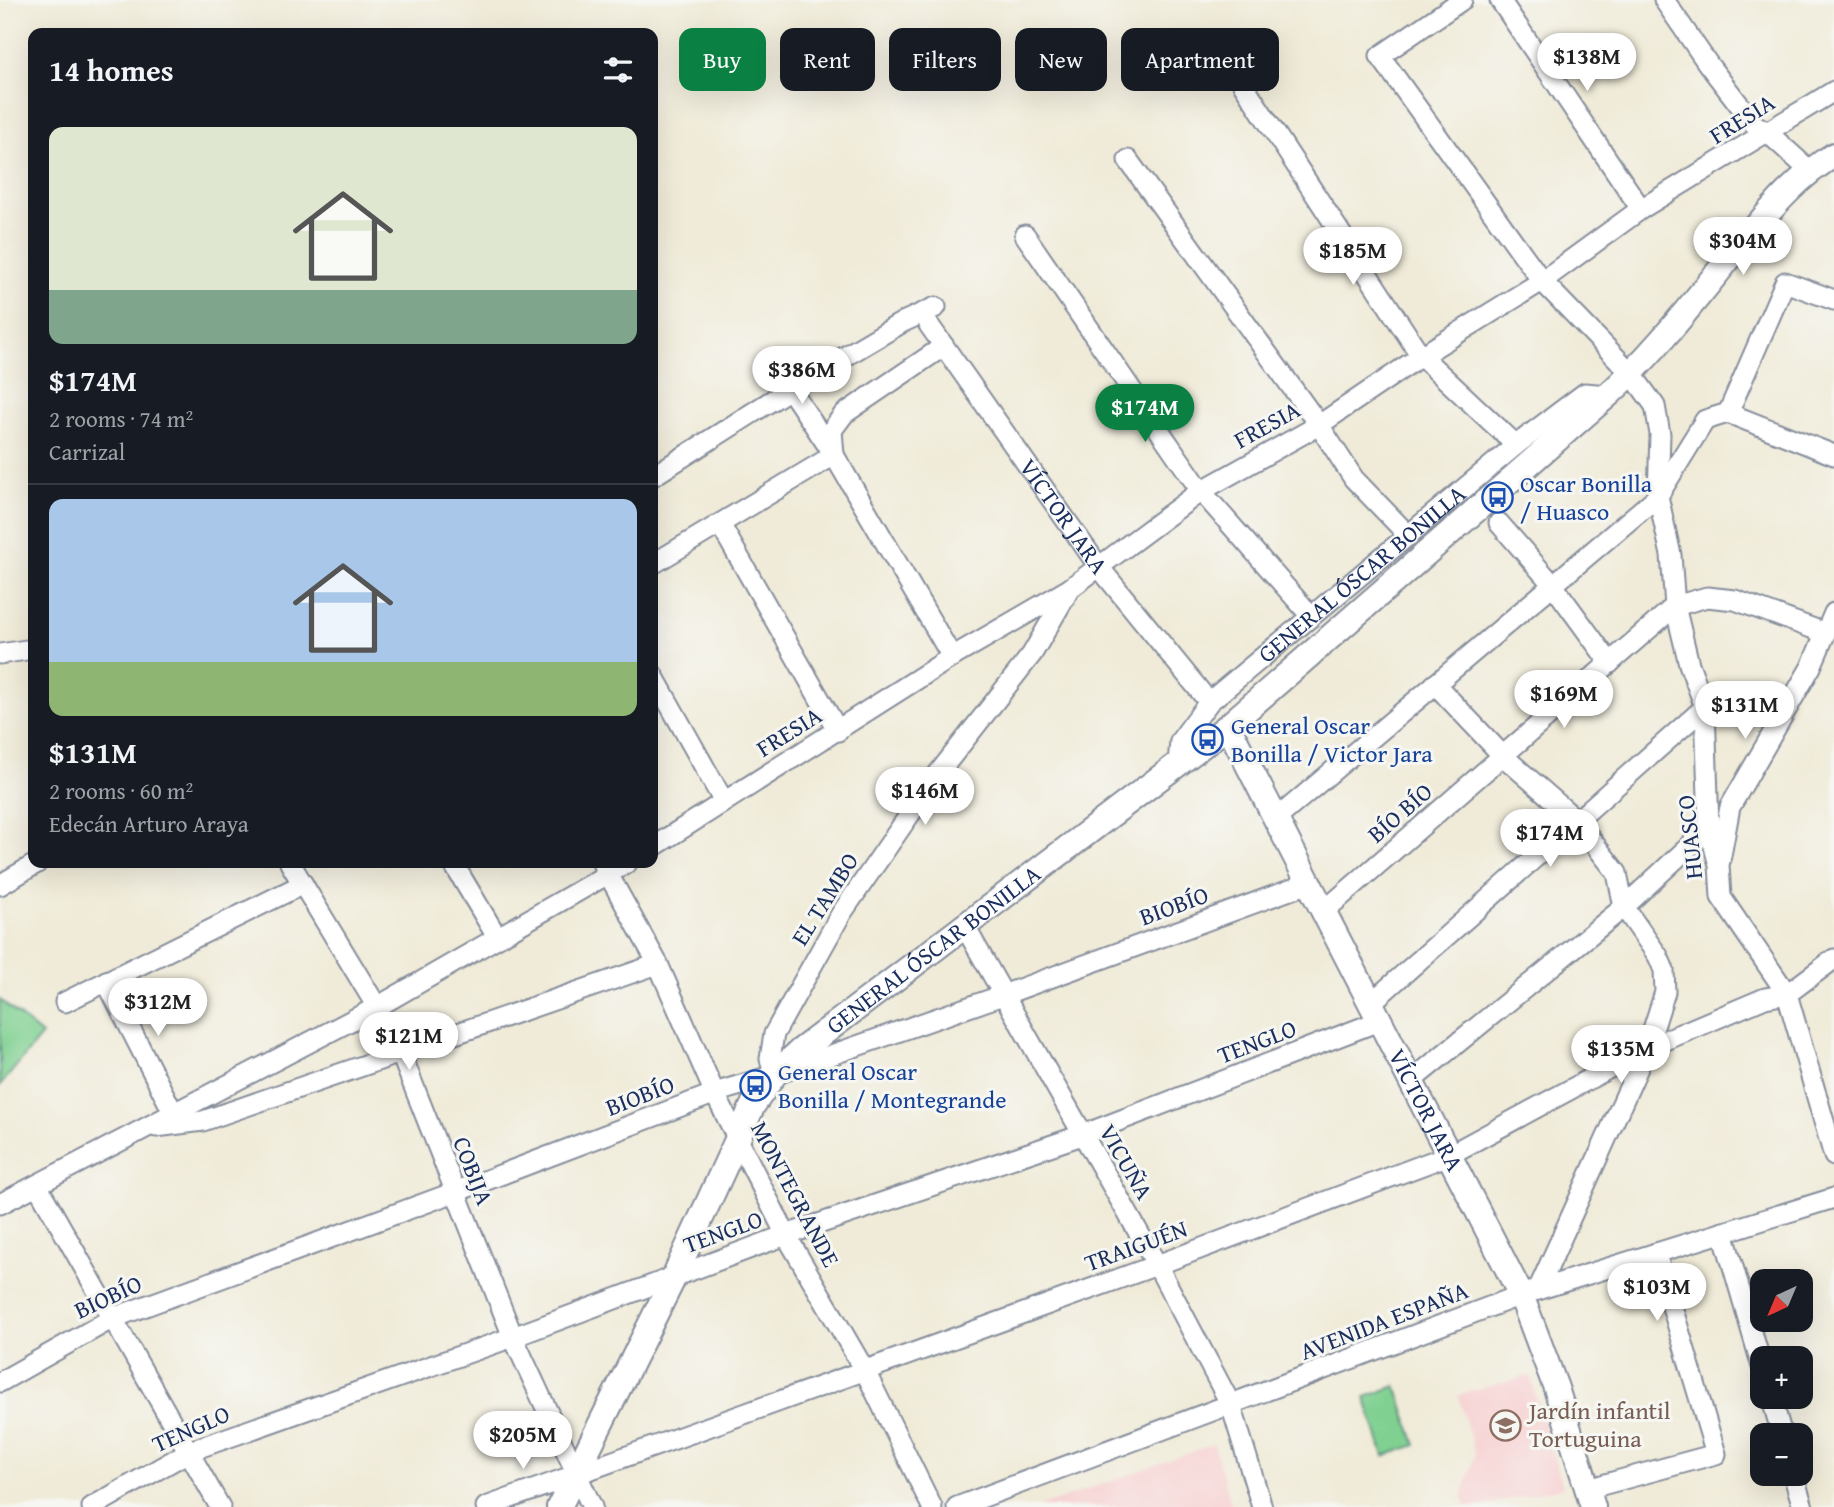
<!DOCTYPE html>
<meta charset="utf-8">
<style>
:root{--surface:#171b24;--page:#20242c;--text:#f1f3f6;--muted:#9ea1a6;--line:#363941;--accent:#0b8043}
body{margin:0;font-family:"Gentium Book Plus",serif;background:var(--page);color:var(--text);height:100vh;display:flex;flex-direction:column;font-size:26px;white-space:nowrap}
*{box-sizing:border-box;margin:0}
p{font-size:23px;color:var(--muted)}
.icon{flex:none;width:38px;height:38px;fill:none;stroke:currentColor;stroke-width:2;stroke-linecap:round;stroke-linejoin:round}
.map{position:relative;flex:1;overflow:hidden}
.side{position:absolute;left:28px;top:28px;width:630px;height:840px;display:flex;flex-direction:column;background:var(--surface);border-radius:14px;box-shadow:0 7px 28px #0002}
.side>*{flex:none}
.banner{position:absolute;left:679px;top:28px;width:665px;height:63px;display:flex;gap:14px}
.needle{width:46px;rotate:224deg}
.buttons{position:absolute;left:1750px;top:1269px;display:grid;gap:14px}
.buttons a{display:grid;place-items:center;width:63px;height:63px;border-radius:14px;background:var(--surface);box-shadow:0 7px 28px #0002;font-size:35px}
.price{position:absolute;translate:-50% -60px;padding:0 16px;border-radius:24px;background:#fff;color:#222;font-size:23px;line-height:46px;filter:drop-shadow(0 2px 4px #0008)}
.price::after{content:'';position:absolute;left:50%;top:42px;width:21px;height:16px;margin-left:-10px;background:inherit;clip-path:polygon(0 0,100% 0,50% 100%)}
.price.current{background:var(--accent);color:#fff}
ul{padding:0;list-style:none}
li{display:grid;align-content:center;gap:14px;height:371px;padding:0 21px}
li+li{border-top:2px solid var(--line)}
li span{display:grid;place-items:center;height:217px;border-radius:14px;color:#555}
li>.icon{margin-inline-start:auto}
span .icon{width:126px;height:126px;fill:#fffc;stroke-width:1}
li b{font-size:30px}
h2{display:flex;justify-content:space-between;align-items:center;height:84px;padding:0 21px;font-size:30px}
.chip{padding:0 24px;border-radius:14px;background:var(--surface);box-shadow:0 7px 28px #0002;font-size:24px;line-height:63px}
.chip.current{background:var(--accent);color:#fff}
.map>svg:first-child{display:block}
.built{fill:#f7cfd0}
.green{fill:#7fd091;stroke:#4d8078;stroke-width:2}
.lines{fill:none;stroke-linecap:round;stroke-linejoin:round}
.minor-casing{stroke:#868d9b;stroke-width:23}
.major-casing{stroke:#868d9b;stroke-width:28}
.minor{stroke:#fff;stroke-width:19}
.major{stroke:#fff;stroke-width:24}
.labels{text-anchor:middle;stroke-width:6;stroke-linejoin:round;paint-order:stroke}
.street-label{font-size:24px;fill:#1b2f5e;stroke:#f6f6f2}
.transit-label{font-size:24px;fill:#164399;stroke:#f6f6f2;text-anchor:start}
.education-label{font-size:24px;fill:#785e54;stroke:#f6f6f2;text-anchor:start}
</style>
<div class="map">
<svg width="1834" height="1507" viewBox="0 0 1834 1507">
<rect width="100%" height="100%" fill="#f6f6f2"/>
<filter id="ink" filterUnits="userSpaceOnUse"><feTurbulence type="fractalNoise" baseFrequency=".0143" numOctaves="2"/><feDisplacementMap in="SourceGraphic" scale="14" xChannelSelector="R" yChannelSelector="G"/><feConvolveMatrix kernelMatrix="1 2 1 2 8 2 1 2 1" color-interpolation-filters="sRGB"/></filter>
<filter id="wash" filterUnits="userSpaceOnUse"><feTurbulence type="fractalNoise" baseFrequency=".00686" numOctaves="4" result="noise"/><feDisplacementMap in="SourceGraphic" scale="28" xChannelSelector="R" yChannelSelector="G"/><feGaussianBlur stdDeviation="1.57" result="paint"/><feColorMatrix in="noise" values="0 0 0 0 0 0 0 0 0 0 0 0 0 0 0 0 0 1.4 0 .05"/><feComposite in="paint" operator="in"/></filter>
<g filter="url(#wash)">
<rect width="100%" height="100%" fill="#f0ebd8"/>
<path class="built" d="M1530 1375 1563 1487 1477 1507H1467L1462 1496 1475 1455 1458 1395Z
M1214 1444 1232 1507H1039Z"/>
<path class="green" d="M0 1000 42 1035 0 1086Z
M1396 1386 1416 1445 1384 1456 1365 1397Z"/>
</g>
<g filter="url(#ink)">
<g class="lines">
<defs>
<g id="minor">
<path d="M1462 0 1380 56 1542 281 1631 373 1655 406 1660 434 1658 496 1671 555 1675 606 1689 664 1705 707 1709 828 1719 865 1721 897 1787 994 1834 1156"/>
<path d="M1500 0 1641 209"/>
<path d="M1664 0 1708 64 1755 125 1767 132 1810 171"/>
<path d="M1243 84 1421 356 1516 445"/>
<path d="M1128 160 1319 425 1354 479 1409 536"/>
<path d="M1025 235 1201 491 1311 616"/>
<path id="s1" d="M929 325 1099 567 1209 702"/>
<path d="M790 389 834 455 952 657"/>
<path d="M1728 413 1834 455"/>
<path d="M653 476 790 389 903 322 936 307"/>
<path d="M1499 523 1553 585 1610 663"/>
<path d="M720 524 838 731"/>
<path d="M653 564 834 455 832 430 844 414 944 346"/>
<path d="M0 654 33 649"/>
<path d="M653 675 724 802"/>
<path d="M1435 684 1503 756 1575 819 1617 873 1624 907 1658 956 1664 970 1665 992 1647 1048 1538 1290"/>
<path id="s2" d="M1178 763 1180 741 1209 702 1516 445 1585 393 1608 395"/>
<path d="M1276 819 1658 496 1705 420 1728 413 1785 282 1834 300"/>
<path d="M653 847 952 657 1069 589 1201 491 1319 425 1421 356 1542 281 1641 209 1834 91"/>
<path d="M1720 861 1730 807 1811 667 1834 613"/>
<path d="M290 863 377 1007 401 1054 513 1337 592 1507"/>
<path d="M453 863 497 937"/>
<path d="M602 863 658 964 715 1094 786 1235 865 1371 932 1507"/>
<path d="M0 885 37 863"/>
<path d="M1323 912 1675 606 1707 597 1735 600 1825 633"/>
<path d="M964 925 1157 1265 1231 1405 1262 1507"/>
<path d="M106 981 173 1112"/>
<path d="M65 1002 303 884"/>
<path d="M1371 1003 1705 707"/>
<path d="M774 1075 770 1059 774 1034 841 914 937 775 1032 654 1069 590"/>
<path d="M1411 1081 1624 907 1709 828"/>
<path d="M156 1127 203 1121 658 964"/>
<path d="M37 1185 220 1507"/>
<path d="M0 1204 377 1007 627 863"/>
<path d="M1723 1232 1762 1367"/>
<path d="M0 1382 113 1318 455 1192 721 1091 774 1075 1003 995 1309 883"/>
<path d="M1771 1396 1782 1435"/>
<path d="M1793 1474 1803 1507"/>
<path d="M1587 1489 1716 1454 1656 1253"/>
<path d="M92 1507 190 1451 513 1337 786 1235 1082 1135 1379 1021"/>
<path d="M486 1507 1157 1265 1449 1155 1647 1048 1765 998 1787 994 1834 959"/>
<path d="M957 1507 1521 1295 1834 1198"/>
</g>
<g id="major">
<path id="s3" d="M1228 726 1521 1295 1556 1388 1593 1507"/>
<path id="s4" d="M559 1507 674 1277 753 1105 774 1075 800 1051 1228 726 1608 395C1658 350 1699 294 1742 243 1770 210 1797 177 1834 155"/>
</g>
</defs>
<use href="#minor" class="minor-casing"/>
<use href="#major" class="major-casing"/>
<use href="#minor" class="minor"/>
<use href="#major" class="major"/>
</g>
</g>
<defs>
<symbol id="bus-ring" viewBox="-11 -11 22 22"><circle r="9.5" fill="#f6f6f2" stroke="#1a4fb4" stroke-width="1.5"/><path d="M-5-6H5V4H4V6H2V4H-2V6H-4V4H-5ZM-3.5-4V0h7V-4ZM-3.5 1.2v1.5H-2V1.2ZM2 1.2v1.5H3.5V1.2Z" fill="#1a4fb4"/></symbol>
<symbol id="school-ring" viewBox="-11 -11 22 22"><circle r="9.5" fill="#f6f6f2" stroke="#8d6e63" stroke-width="1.5"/><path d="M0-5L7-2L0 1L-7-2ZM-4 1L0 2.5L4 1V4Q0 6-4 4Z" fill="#8d6e63"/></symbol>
</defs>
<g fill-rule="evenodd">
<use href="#bus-ring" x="1480" y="480" width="35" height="35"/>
<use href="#bus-ring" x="1190" y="722" width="35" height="35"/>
<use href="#bus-ring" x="738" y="1068" width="35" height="35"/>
<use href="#school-ring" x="1488" y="1408" width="35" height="35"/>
</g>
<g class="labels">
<g class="street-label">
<text transform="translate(1742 119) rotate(-32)" y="8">FRESIA</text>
<text transform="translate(1267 425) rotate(-29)" y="8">FRESIA</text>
<text dy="8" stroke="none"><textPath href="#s1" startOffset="234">VÍCTOR JARA</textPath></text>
<text dy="8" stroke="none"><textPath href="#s2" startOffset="270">GENERAL ÓSCAR BONILLA</textPath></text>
<text transform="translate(789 732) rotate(-32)" y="8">FRESIA</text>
<text transform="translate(1400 813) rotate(-41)" y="8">BÍO BÍO</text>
<text transform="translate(1690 837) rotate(-96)" y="8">HUASCO</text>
<text transform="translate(825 899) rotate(-58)" y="8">EL TAMBO</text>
<text transform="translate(1174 906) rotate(-20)" y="8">BIOBÍO</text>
<text dy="8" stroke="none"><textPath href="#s4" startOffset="686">GENERAL ÓSCAR BONILLA</textPath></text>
<text transform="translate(1257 1042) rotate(-21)" y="8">TENGLO</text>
<text transform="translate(640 1096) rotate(-21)" y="8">BIOBÍO</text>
<text dy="8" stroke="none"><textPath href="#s3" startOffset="432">VÍCTOR JARA</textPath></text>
<text transform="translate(1126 1162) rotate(60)" y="8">VICUÑA</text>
<text transform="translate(473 1171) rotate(69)" y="8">COBIJA</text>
<text transform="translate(795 1194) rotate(62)" y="8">MONTEGRANDE</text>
<text transform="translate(723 1232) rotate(-20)" y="8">TENGLO</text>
<text transform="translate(1136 1246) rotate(-20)" y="8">TRAIGUÉN</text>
<text transform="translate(108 1297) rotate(-25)" y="8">BIOBÍO</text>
<text transform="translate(1384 1321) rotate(-21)" y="8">AVENIDA ESPAÑA</text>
<text transform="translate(191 1429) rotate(-24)" y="8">TENGLO</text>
</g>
<g class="transit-label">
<text x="1520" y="492">Oscar Bonilla<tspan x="1520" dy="28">/ Huasco</tspan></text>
<text x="1231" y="734">General Oscar<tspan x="1231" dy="28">Bonilla / Victor Jara</tspan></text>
<text x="778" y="1080">General Oscar<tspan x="778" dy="28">Bonilla / Montegrande</tspan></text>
</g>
<g class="education-label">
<text x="1529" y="1419">Jardín infantil<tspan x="1529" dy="28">Tortuguina</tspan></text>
</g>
</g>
</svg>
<div class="buttons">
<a><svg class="needle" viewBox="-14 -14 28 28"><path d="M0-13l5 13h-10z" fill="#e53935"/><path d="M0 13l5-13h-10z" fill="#9ea1a6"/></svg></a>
<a>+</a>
<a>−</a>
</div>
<b class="price" style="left:1587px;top:93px">$138M</b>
<b class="price" style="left:1743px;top:277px">$304M</b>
<b class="price" style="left:1353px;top:287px">$185M</b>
<b class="price" style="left:802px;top:406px">$386M</b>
<b class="price current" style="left:1145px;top:444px">$174M</b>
<b class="price" style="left:1564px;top:730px">$169M</b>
<b class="price" style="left:1745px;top:741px">$131M</b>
<b class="price" style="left:925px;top:827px">$146M</b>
<b class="price" style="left:1550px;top:869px">$174M</b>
<b class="price" style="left:158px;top:1038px">$312M</b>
<b class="price" style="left:409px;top:1072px">$121M</b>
<b class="price" style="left:1621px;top:1085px">$135M</b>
<b class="price" style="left:1657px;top:1323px">$103M</b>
<b class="price" style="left:523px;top:1471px">$205M</b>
<div class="banner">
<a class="chip current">Buy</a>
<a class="chip">Rent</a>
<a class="chip">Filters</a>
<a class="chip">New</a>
<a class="chip">Apartment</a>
</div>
<section class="side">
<h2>14 homes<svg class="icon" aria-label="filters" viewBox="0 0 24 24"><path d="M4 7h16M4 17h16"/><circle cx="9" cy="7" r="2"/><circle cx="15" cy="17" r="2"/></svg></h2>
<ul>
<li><span style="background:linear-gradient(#dfe7d0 75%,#7fa58c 0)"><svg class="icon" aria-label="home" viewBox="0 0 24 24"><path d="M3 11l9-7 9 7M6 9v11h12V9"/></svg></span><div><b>$174M</b><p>2 rooms · 74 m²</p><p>Carrizal</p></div></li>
<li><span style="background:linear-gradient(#a9c7e8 75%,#8fb573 0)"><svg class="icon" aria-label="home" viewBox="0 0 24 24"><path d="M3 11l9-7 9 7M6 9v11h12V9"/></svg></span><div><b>$131M</b><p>2 rooms · 60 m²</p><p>Edecán Arturo Araya</p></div></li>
</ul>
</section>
</div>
